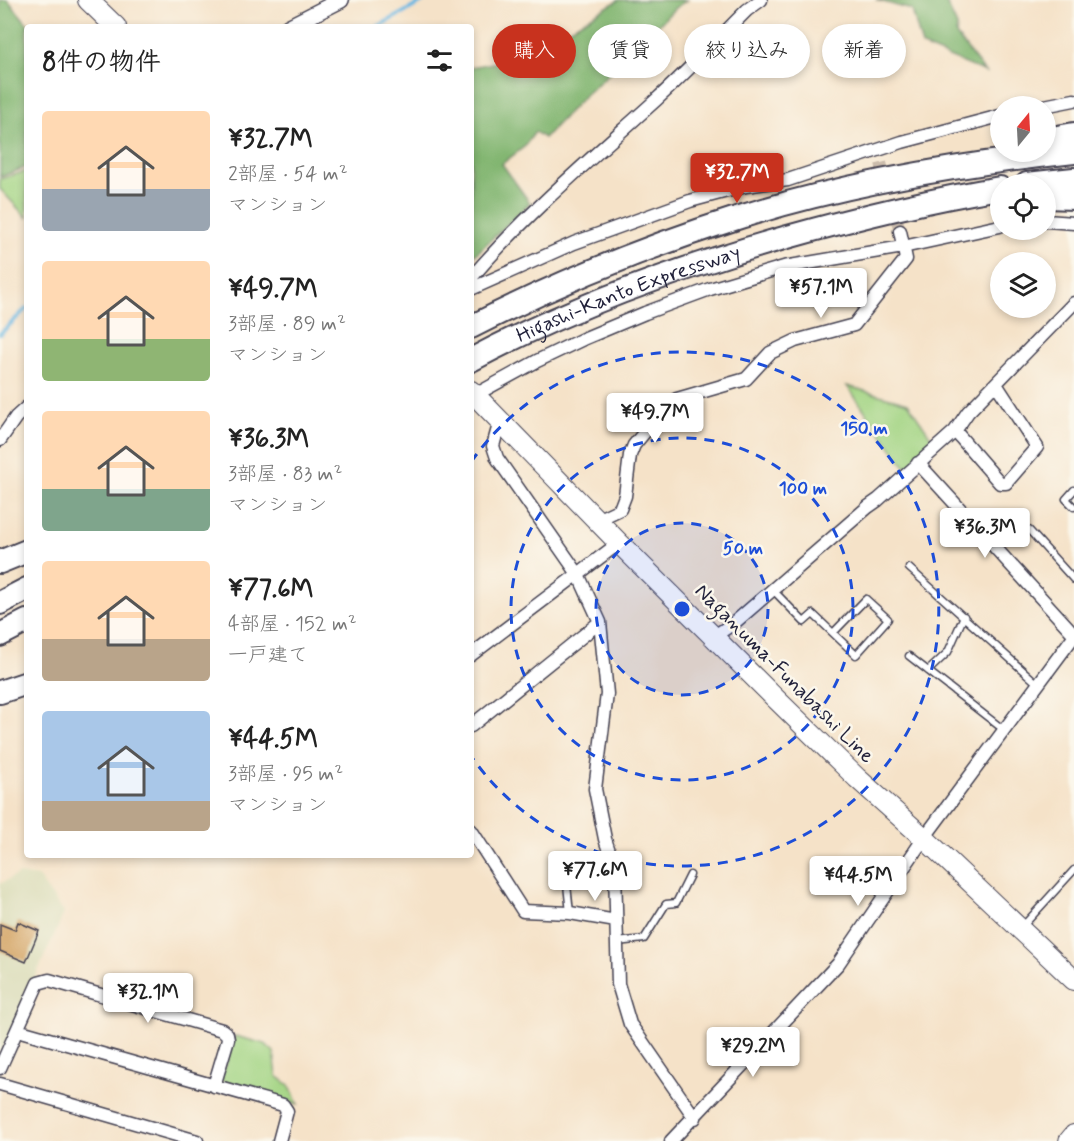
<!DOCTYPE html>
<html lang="ja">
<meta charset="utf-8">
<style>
:root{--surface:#fff;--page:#f2f2f2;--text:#222;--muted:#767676;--accent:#c8321e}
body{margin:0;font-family:Mynerve,"Klee One",sans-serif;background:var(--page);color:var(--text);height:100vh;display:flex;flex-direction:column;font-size:22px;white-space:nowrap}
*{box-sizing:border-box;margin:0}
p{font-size:20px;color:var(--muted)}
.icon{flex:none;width:33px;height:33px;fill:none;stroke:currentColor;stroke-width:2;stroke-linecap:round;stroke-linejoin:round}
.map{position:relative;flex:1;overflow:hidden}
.drawer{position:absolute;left:24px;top:24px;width:450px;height:834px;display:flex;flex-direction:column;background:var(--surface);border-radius:6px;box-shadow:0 3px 9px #0003}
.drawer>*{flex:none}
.banner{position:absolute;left:492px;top:24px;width:492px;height:54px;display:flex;gap:12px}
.needle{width:39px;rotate:18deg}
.controls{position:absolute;left:990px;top:96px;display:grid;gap:12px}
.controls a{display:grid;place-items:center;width:66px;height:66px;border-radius:50%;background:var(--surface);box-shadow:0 3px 9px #0003;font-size:30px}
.price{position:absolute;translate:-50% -51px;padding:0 14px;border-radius:6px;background:#fff;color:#222;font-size:20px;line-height:39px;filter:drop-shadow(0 2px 3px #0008)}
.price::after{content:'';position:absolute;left:50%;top:36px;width:18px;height:14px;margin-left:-9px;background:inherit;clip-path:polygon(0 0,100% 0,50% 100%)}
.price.current{background:var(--accent);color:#fff}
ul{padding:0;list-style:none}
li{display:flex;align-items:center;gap:18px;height:150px;padding:0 18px}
li span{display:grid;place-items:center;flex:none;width:168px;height:120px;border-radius:6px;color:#555}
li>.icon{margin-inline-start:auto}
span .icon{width:72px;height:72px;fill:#fffc;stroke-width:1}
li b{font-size:26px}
h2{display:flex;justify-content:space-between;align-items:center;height:72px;padding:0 18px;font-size:26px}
.tag{padding:0 21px;border-radius:27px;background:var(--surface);box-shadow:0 3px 9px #0003;font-size:21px;line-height:54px}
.tag.current{background:var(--accent);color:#fff}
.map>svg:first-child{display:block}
.built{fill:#dddebc}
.green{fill:#a3d483;stroke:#627b5f;stroke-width:1.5}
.forest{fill:#82b671;stroke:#526c56;stroke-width:1.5}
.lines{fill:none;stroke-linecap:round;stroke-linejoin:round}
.stream{stroke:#68b7e2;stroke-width:4}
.building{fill:#d2a05e}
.minor-tunnel{stroke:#cbbcac;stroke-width:12;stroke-dasharray:12 6;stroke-linecap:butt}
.service-casing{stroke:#423f50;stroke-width:9}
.minor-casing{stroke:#423f50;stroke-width:15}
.tertiary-casing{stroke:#423f50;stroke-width:18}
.primary-casing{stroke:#423f50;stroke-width:22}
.trunk-casing{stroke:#423f50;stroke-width:22}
.motorway-casing{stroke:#423f50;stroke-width:26}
.service{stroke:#fff;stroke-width:6}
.minor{stroke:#fff;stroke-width:12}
.tertiary{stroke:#fff;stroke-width:15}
.primary{stroke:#fff;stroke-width:20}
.trunk{stroke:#fff;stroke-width:20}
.motorway{stroke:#fff;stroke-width:22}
.ring{fill:none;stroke:#1d4ed8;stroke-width:3;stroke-dasharray:10 8}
.labels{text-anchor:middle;stroke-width:5;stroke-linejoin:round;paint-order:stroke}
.street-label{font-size:21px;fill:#22223b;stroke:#fbf7ec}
.centre{fill:#1d4ed8;stroke:#fbf7ec;stroke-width:3}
.ring-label{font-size:18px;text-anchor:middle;font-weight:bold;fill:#1d4ed8;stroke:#fbf7ec;stroke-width:5;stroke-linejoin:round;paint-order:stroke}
</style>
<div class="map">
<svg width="1074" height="1141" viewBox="0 0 1074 1141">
<rect width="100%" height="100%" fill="#fbf7ec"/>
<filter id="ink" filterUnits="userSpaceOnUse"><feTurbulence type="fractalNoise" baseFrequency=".0167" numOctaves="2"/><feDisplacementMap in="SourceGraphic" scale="12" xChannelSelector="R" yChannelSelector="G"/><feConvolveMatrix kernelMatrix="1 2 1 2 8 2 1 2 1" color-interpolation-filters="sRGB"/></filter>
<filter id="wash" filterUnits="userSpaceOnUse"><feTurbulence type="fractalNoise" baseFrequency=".008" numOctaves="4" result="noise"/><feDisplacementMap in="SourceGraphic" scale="24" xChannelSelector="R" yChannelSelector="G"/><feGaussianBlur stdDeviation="1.35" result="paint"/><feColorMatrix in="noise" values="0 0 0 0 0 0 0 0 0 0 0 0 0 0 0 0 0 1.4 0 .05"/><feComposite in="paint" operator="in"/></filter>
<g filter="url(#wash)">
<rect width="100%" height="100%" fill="#f5e2c8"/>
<path class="built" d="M19 874 38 877 64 913 0 1055V884Z"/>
<path class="green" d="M27 171V218L0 189V179Z
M847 386 908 403 936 444 906 468Z
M235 1036 265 1044 274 1052 277 1076 289 1085 298 1104 225 1083 221 1079Z"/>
<path class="forest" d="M0 0H8L30 27H27V167L0 177Z
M619 0H687L675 8 628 57 586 94 544 138 535 132 524 147 502 164 530 203 476 254 471 253V67L519 58Z
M876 0H945L957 26 956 35 985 72 922 46 912 10Z"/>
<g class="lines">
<path class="stream" d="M377 27 426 0
M0 334 27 308"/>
</g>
<g id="blocks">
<path class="building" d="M18 922 39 931 26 962 0 951V924L15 930Z"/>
</g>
</g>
<g filter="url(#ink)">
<use href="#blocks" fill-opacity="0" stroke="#423f50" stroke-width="1.5"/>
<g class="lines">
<path class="minor-tunnel" d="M881 163 900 231"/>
<defs>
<path id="service" d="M1074 490 1066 499 1074 507
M1029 530 1074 580
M909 568 1038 684
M773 590 804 622 813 614 856 655 888 619 866 599 833 633
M909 656 1004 730
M928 671 948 652 964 616
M566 875 570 913
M1022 927 1074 870
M617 942 644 939 666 904 676 903 690 875"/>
<path id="minor" d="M1044 106 1074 100
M1046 221 1074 223
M471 278C527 213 592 158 656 100 688 71 717 40 747 10L761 0
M471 289 574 243 690 201 746 186 788 180 902 142 1000 116
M475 395 537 361 583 339 645 313 710 289 784 267 903 247 1000 226
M500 421 493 446 497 458 578 574 600 622 607 694 595 789 605 839 615 869 618 984 630 1024 695 1118
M955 431 1000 483H1006L1037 447 996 384
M0 440 16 417 27 407
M918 463 1074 634
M597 520 620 509 625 496 630 455 634 445 667 405 677 399 746 379 770 353 795 341 854 325 906 259 900 231
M713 637 734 623 868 507 878 500 955 431 968 412 1074 303
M471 655 619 543
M471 726 600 622
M471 830 523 911 570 913 616 921
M17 1030 283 1105 287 1111 279 1141
M0 1068 38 983 49 980 222 1030 227 1034 228 1039 214 1086
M0 1084 197 1141
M671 1141 838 964 924 838 1074 636"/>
<path id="tertiary" d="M288 27 341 0"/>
<path id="primary" d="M88 0 116 27
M471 391 619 543 775 698 857 778 924 838 1074 980"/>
<path id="trunk" d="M1069 1141 1074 1135"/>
<g id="motorway">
<path d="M1046 139 1074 134"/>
<path d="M1027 184 1074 179"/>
<path d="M1046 197 1074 198"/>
<path d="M471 327C557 283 648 246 740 217 848 183 961 164 1074 152"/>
<path id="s1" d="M471 360C570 307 676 269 784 238 855 218 927 200 1000 188"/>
<path d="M0 562 27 551"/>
<path d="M0 603 27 589"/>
<path d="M0 635 27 621"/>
<path d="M0 692 27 683"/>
</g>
</defs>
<use href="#service" class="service-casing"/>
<use href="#minor" class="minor-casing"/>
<use href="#tertiary" class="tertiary-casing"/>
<use href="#primary" class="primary-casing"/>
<use href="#trunk" class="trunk-casing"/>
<use href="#motorway" class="motorway-casing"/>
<use href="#service" class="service"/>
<use href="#minor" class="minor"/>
<use href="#tertiary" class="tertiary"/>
<use href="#primary" class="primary"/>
<use href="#trunk" class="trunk"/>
<use href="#motorway" class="motorway"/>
</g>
</g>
<circle cx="682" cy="609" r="86" fill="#1d4ed8" fill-opacity=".12"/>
<g class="ring">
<circle cx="682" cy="609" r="86"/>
<circle cx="682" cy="609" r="171"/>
<path d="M471 462A257 257 0 1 1 471 756"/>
</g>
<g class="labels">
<g class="street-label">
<text dy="7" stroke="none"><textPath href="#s1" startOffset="171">Higashi-Kanto Expressway</textPath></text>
<text transform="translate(785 673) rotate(45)" y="7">Naganuma-Funabashi Line</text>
</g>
</g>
<circle cx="682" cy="609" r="9" class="centre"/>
<g class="ring-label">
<text x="864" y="434">150 m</text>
<text x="803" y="494">100 m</text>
<text x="743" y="554">50 m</text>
</g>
</svg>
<div class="controls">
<a><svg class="needle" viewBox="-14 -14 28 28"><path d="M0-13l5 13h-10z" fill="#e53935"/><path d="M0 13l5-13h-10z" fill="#767676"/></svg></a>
<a><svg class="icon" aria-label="locate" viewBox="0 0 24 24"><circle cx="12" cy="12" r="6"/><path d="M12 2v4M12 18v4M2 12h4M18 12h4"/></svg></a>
<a><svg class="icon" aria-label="layers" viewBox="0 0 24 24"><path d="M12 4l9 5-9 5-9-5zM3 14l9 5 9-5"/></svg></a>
</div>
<b class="price current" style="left:737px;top:204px">¥32.7M</b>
<b class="price" style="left:821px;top:319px">¥57.1M</b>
<b class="price" style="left:655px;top:444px">¥49.7M</b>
<b class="price" style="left:985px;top:559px">¥36.3M</b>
<b class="price" style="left:595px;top:902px">¥77.6M</b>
<b class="price" style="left:858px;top:907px">¥44.5M</b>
<b class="price" style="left:148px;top:1024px">¥32.1M</b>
<b class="price" style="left:753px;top:1078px">¥29.2M</b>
<div class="banner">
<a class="tag current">購入</a>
<a class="tag">賃貸</a>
<a class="tag">絞り込み</a>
<a class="tag">新着</a>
</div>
<section class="drawer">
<h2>8件の物件<svg class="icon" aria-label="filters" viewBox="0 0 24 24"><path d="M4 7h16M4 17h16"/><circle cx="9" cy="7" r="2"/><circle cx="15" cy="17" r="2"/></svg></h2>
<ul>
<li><span style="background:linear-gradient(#ffd9b3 65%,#9aa5b1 0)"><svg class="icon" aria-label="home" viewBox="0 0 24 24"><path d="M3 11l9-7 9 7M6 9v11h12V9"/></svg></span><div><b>¥32.7M</b><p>2部屋 · 54 m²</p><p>マンション</p></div></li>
<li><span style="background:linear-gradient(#ffd9b3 65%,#8fb573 0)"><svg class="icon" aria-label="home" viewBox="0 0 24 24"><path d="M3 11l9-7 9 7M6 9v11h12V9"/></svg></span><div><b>¥49.7M</b><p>3部屋 · 89 m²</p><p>マンション</p></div></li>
<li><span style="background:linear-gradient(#ffd9b3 65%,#7fa58c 0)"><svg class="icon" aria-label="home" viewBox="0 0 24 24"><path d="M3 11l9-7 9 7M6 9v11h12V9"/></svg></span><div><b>¥36.3M</b><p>3部屋 · 83 m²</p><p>マンション</p></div></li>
<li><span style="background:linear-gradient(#ffd9b3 65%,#b9a48a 0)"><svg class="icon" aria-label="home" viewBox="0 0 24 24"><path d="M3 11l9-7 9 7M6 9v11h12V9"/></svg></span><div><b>¥77.6M</b><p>4部屋 · 152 m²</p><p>一戸建て</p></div></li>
<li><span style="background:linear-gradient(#a9c7e8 75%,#b9a48a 0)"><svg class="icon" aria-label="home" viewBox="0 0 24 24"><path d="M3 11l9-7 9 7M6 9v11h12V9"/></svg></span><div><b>¥44.5M</b><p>3部屋 · 95 m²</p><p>マンション</p></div></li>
</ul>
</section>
</div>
